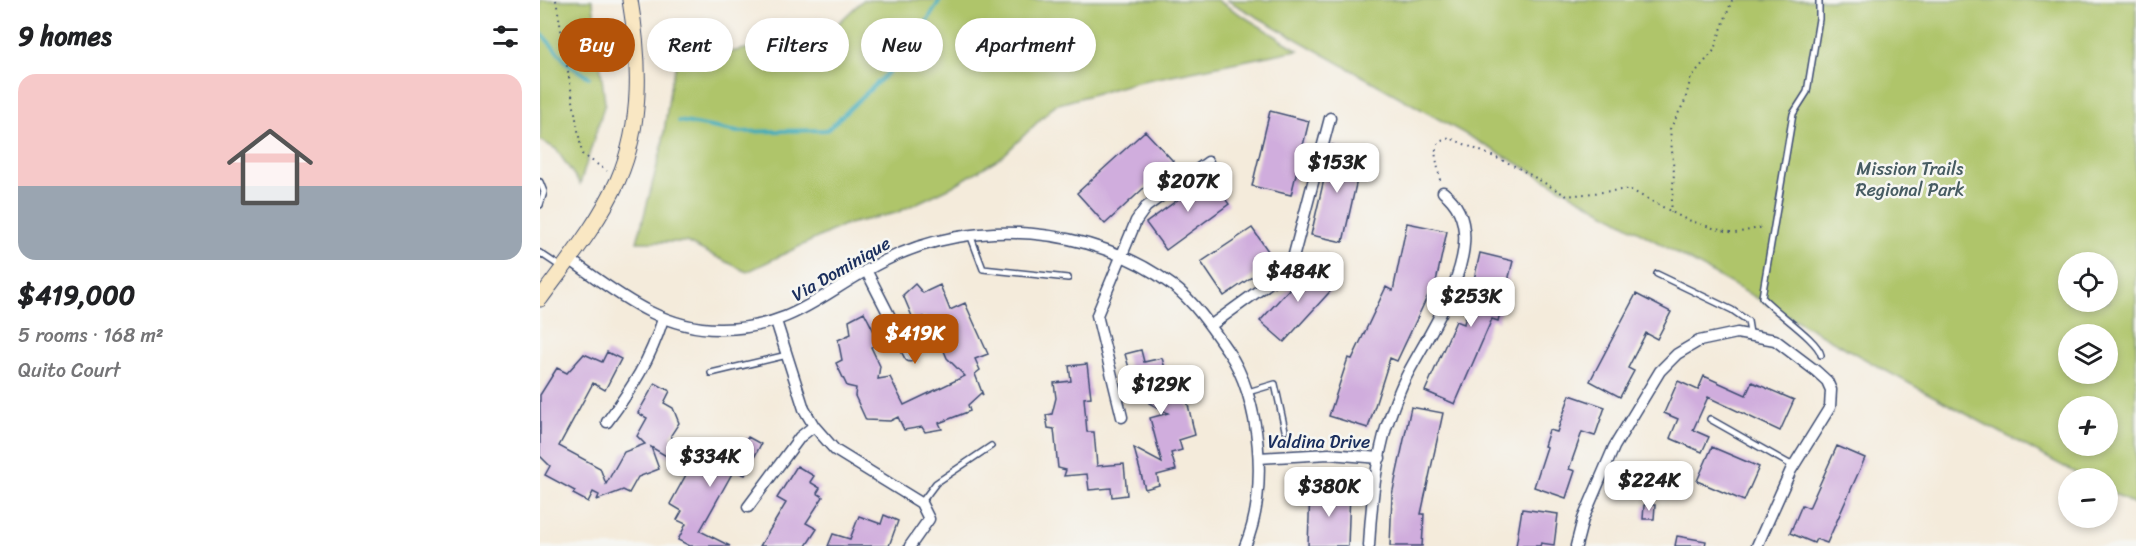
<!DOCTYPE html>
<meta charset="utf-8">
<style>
:root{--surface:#fff;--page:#f6f6f6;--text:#202124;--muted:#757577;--line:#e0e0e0;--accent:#b45309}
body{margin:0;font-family:Sriracha,sans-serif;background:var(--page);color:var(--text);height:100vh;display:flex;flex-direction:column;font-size:22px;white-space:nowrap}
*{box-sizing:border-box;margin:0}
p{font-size:20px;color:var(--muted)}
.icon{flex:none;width:33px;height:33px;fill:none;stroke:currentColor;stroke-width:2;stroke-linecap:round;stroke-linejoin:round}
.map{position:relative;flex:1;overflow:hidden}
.side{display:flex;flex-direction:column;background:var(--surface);width:540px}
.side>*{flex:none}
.banner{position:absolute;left:18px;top:18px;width:570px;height:54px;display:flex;gap:12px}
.fabs{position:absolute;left:1518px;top:252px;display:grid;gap:12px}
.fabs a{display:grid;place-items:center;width:60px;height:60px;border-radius:50%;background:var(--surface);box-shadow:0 3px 9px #0003;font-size:30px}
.price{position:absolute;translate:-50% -51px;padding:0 14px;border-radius:12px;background:#fff;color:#222;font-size:20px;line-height:39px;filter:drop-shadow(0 2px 3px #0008)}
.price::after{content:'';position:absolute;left:50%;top:36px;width:18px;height:14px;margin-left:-9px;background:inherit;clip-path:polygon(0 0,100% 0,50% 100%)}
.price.selected{background:var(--accent);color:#fff}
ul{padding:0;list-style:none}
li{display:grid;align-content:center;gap:12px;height:318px;padding:0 18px}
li+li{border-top:2px solid var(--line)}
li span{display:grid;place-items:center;height:186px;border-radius:18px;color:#555}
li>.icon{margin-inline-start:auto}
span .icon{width:108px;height:108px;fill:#fffc;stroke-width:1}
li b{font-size:26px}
h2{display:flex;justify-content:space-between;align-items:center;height:72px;padding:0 18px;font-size:26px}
.tag{padding:0 21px;border-radius:27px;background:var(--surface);box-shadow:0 3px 9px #0003;font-size:21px;line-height:54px}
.tag.selected{background:var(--accent);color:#fff}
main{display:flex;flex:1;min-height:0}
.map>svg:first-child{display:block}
.green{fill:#afc56a;stroke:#657a64;stroke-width:1.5;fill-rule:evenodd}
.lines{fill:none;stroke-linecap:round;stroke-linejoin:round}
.stream{stroke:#3cabba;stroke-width:4}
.building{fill:#d0addd}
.lane-casing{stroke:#3c4b71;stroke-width:8}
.street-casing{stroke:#3c4b71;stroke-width:13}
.secondary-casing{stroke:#3c4b71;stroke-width:17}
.path{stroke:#3c4b71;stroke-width:2;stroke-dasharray:1.5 4.5;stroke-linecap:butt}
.lane{stroke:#fff;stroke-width:5}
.street{stroke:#fff;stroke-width:10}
.secondary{stroke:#f9e7c3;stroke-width:15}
.labels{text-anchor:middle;stroke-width:5;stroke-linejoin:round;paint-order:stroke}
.park-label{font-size:18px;fill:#475c62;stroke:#f6f6f2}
.street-label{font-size:18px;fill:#1b2f5e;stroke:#f6f6f2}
</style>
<main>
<section class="side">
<h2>9 homes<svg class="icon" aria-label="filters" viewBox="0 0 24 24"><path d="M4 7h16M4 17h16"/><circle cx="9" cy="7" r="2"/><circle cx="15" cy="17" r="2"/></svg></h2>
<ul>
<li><span style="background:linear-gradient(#f6c9c9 60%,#9aa5b1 0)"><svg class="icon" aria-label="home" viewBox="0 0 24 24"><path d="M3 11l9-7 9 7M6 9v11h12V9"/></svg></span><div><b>$419,000</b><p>5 rooms · 168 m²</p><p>Quito Court</p></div></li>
</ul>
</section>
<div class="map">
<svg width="1596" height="546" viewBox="0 0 1596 546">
<rect width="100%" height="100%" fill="#f6f6f2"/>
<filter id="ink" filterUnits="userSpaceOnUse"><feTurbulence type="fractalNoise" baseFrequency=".0167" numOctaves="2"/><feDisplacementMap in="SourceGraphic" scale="12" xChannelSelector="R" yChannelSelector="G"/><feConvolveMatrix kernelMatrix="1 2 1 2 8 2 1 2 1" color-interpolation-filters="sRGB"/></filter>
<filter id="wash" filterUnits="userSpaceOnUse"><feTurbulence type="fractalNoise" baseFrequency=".008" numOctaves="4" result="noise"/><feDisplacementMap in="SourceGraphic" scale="24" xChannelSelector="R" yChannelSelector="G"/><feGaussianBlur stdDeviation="1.35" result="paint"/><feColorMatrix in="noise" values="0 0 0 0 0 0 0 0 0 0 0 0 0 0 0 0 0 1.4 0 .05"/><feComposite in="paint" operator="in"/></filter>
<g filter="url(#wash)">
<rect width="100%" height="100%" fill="#f4ebdb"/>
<path class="green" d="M0 0H52L53 3 65 103 40 184 16 149 0 140Z
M323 0H677L758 50 597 82 515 105 463 156 413 186 356 213 304 225 207 272 146 242H97L122 147 131 82 144 41 191 52 290 31Z
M687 0H1596V506L1568 490V478H1545L1339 367ZM1528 262H1568V302H1528ZM1528 334H1568V374H1528ZM1528 406H1568V446H1528Z"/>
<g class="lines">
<path class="stream" d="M0 32 29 65 49 77
M139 121 198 132 287 130 366 56 400 0"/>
</g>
<g id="blocks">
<path class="building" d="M730 111 769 121 751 195 712 186Z
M605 131 633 161 565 224 537 193Z
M792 145 823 153 803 242 771 235Z
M669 177 689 204 626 250 606 223Z
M867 223 907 231 894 291H890L857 361 850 358 828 428 789 416 808 358 812 359 846 287 853 291Z
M712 228 735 261 684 296 661 262Z
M940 253 973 261 958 321 952 319 915 404 885 391 916 321 924 324Z
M772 264 796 285 744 342 720 321Z
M375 284 383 293 400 285 410 310 425 303 448 354 435 359 440 370 435 374 443 395 441 393 428 405 430 411 399 423 402 429 385 432 382 427 364 430 358 417 350 421 326 420 315 396 316 388 307 386 296 363 302 360 298 340 311 334 309 320 324 312 340 343 331 347 340 366 338 379 350 377 364 405 425 376 407 358 402 346 407 341 384 317 374 321 363 295Z
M1096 294 1131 312 1117 339 1106 333 1088 368 1094 371 1080 397 1050 381Z
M601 350 604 362 622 358 630 386 643 383 655 435 639 440 642 450 631 453 636 470 617 475 619 485 605 489 594 448 622 463 610 418 628 413 609 403 603 383 594 385 585 354Z
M67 352 81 359 65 390 53 383 19 446 60 468 66 484 84 452 105 444 97 436 107 418 98 413 115 383 130 391 124 403 133 408 139 423 131 435 135 445 128 457 111 447 119 469 98 477 89 493 83 490 57 500 59 495 53 492 48 502 33 494 35 491 5 475 10 466 0 456V395L17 368 27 373 44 354 62 362Z
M547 364 551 397 544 398 547 432H554L557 466 584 464 587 495 572 497 571 488 549 490 547 474 524 476 526 470 518 468 514 429 508 428 506 415 512 414 516 398 514 383 531 381 529 366Z
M1164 376 1206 395 1212 382 1254 400 1240 431 1168 397 1153 430 1169 437 1162 452 1130 438 1138 419 1124 413 1138 381 1158 390Z
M1030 395 1065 407 1055 436 1042 432 1029 469 1035 471 1026 498 994 487 1007 447 1004 446 1009 430 1017 432Z
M871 407 903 413 881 514H884L882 546H850L852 495Z
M208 437 221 444 205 475 194 470 160 531 190 546H150L138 540 146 524 137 520 142 511 130 504 158 453 171 460 181 440 205 442Z
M1297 446 1325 458 1287 543 1276 539 1274 543 1250 533 1262 505 1269 508Z
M1172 447 1219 467 1204 501 1157 481Z
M257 466 274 476 270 482 280 488 277 493 283 497 266 523 277 529 266 546H220L246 503 237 498Z
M770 490 810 491 808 546H768Z
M1104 505H1115L1114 519H1103Z
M982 509 1018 514 1014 545 1001 543 1000 546H976Z
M344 515 358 521 349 546H288L293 534 310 539 319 516 341 524Z
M1137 536 1166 541 1165 546H1135Z"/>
</g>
</g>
<g filter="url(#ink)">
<use href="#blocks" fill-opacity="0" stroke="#3c4b71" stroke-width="1.5"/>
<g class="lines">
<defs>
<path id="lane" d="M1279 0V19L1267 92 1253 114 1222 297C1236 313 1278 340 1281 355
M0 182 4 192 0 205
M431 237 443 269 528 278
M0 253 21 267
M1117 274 1192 310 1208 321 1210 333
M171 373 247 355
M708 392 735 384 745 430
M1170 419 1253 466
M381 503 396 483 451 446"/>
<path id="street" d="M29 259C76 292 121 330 181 329 256 328 283 291 344 261 432 216 552 225 632 285 654 301 672 328 687 350 721 397 729 493 705 546
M326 270 370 356
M236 321 264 409 274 426 295 450 381 503 389 519 370 546
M670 326 743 273 752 262 790 118
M582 417 557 315 596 221 606 207 668 162
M67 422C93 387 110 360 123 319
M719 458 789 454 840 458
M208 507 260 437 274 426
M829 546C831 506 835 466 846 428 852 411 858 392 866 377 890 330 959 235 903 192
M1036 546 1043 519 1074 447 1120 371 1137 354 1159 341 1197 333 1235 340 1276 371 1287 381 1291 390 1290 407 1251 470 1217 546"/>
<path id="secondary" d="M0 299C27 262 59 223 78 180 103 123 100 60 90 0"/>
</defs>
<use href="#lane" class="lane-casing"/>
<use href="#street" class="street-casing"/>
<use href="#secondary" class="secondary-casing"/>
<path class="path" d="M16 0 42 154 67 171
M900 180 895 152 899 142 910 138 973 165 1027 196 1089 189 1145 219 1176 229 1195 233 1224 227
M1131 213 1134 173 1130 129 1145 101 1151 77 1173 52 1192 0"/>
<use href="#lane" class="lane"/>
<use href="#street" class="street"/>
<use href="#secondary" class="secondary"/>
</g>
</g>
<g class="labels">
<g class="park-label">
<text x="1370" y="175">Mission Trails<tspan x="1370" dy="21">Regional Park</tspan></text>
</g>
<g class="street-label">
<text transform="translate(301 269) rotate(-30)" y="6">Via Dominique</text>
<text x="779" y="448">Valdina Drive</text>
</g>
</g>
</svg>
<div class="fabs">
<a><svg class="icon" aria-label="locate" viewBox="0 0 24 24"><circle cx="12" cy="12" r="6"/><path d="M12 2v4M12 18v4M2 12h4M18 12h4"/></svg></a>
<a><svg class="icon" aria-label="layers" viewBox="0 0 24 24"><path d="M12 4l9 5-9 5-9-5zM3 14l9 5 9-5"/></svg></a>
<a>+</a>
<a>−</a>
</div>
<b class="price" style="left:797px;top:194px">$153K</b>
<b class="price" style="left:648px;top:213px">$207K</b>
<b class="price" style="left:758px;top:303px">$484K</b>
<b class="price" style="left:931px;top:328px">$253K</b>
<b class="price selected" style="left:375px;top:365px">$419K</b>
<b class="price" style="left:621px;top:416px">$129K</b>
<b class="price" style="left:170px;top:488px">$334K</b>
<b class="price" style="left:1109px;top:512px">$224K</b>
<b class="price" style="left:789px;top:518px">$380K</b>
<div class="banner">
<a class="tag selected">Buy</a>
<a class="tag">Rent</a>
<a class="tag">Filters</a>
<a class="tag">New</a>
<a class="tag">Apartment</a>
</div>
</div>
</main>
